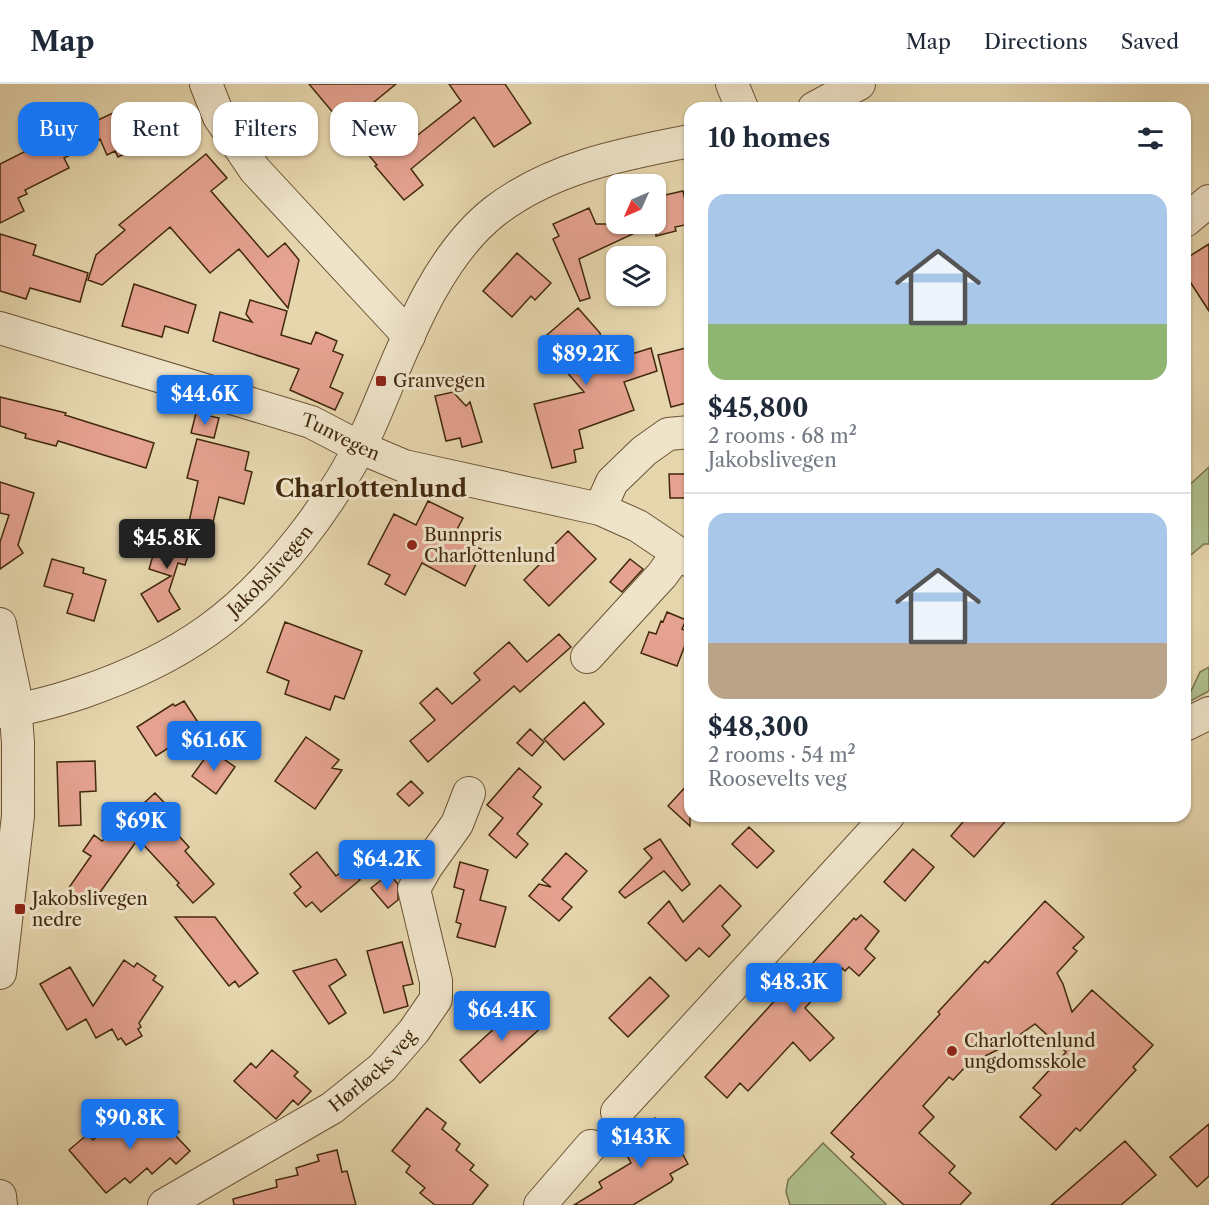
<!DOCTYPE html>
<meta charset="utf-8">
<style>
:root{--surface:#fff;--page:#f6f6f7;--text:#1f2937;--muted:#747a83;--line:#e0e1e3;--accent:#1a73e8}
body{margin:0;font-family:"Libre Caslon Text",serif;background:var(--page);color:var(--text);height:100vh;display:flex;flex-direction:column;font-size:22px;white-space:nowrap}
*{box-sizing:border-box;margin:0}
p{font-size:20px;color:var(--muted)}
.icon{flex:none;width:33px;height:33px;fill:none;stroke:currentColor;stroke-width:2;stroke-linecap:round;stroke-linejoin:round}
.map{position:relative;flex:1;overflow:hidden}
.side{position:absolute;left:684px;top:18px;width:507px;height:720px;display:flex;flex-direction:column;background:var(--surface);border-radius:18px;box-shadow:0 2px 4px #0004}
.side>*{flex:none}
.guide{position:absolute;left:18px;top:18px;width:570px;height:54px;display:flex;gap:12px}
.needle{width:39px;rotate:225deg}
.controls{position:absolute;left:606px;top:90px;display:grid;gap:12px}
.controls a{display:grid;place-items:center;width:60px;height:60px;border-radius:12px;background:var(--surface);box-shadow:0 2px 4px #0004;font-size:30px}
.price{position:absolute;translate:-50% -51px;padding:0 14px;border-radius:6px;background:var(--accent);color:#fff;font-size:20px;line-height:39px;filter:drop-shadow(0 2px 3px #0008)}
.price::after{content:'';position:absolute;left:50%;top:36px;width:18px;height:14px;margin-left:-9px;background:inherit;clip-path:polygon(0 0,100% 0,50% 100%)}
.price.current{background:#222;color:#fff}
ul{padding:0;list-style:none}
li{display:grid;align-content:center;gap:12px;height:318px;padding:0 24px}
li+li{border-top:2px solid var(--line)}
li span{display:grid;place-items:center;height:186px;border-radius:18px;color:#555}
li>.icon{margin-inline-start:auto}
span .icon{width:108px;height:108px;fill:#fffc;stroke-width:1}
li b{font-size:26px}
h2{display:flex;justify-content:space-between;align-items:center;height:72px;padding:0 24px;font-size:26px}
.tag{padding:0 21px;border-radius:18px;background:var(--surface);box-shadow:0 2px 4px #0004;font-size:21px;line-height:54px}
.tag.current{background:var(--accent);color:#fff}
header{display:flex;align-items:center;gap:36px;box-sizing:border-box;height:84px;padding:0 30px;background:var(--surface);border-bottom:2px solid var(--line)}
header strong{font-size:28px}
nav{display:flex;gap:33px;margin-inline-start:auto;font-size:21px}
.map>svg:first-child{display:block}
.green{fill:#b0bf8e;stroke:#79744e;stroke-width:1.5}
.building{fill:#e5a290;stroke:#42290d;stroke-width:1.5}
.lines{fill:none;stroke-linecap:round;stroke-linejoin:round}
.minor-casing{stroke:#6b5435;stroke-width:34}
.minor{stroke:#efe4ca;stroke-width:32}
.poi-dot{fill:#8f2418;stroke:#efe4ca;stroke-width:2}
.labels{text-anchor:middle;stroke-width:6;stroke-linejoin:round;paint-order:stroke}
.poi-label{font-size:18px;fill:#42290d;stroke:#efe4ca;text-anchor:start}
.street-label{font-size:18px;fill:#42290d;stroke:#efe4ca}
.district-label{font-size:24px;font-weight:bold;fill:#42290d;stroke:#efe4ca}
</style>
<header>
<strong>Map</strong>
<nav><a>Map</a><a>Directions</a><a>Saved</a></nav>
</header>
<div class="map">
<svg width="1209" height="1121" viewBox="0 0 1209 1121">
<rect width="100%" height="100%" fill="#e6d6ad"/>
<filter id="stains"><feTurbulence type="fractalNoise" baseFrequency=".00333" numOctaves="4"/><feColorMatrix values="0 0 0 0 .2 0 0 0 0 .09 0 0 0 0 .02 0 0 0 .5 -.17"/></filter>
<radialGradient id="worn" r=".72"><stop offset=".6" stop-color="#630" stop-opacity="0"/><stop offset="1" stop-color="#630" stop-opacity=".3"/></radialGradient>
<path class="green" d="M1209 383V460H1204L1185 476V405Z
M1209 583V607L1185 620 1200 588Z
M823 1059 886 1120 885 1121H790L786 1108 788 1096Z"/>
<path class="building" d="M309 0H396L363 27 396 68 461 17 449 0H505L531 39 494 63 474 33 411 85 423 101 404 116 375 82 377 81Z
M128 22 143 54 135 58 138 64 118 73 115 67 107 71 100 55 64 74 69 84 25 106 27 110 18 114 24 127 0 139V80L34 63 27 49 58 33 66 51Z
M206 70 227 94 211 107 268 173 285 159 299 176 288 224 239 165 210 189 170 143 102 201 88 196 96 171 125 146 119 141Z
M683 107 690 140 675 143 676 147 656 152V113Z
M589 124 596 140H654L579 175 590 214 580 217 553 155 559 152 553 140Z
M0 150 36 161 33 171 88 189 80 218 30 204 26 215 0 207Z
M1209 160V227L1185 190V175Z
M517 169 551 199 535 216 531 212 512 233 483 207Z
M134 200 196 221 188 249 165 242 162 253 122 242Z
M250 216 287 227 281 251 311 260 316 248 337 257 333 267 343 271 330 303 343 309 335 326 290 306 299 285 213 257 220 228 252 238 246 230Z
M578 224 600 249 606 278 651 264 657 287 624 298 634 326 579 346 583 364 574 366 576 378 552 384 534 320 584 308 540 257Z
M686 264 690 279V318L671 323 658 271Z
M453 308 466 322 470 318 482 358 462 363 460 354 446 357 435 312Z
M0 313 66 329 65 331 154 359 146 384 58 357 56 362 25 354 26 350 0 342Z
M196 329 219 334 214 354 191 349Z
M197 355 249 368 245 386 252 388 244 420 219 413 211 447 206 446 205 451 187 447 198 397 187 394Z
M669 390H690V414H670Z
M0 398 34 409 18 461 23 469 0 485V458L9 431 0 429Z
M428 417 463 434 454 451 483 466 465 502 422 479 405 511 385 500 390 491 368 480 394 430 416 441Z
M162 442 194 452 185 481 178 479 169 507 180 525 158 538 141 510 171 492 149 485Z
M568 447 596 475 549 522 524 496 555 465 553 462Z
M52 475 84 484 83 489 106 496 94 537 67 529 73 510 44 502Z
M630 475 643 485 622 508 610 498Z
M667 528 686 536 682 545 690 548 677 582 641 569 649 548 656 550 661 537 663 538Z
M285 538 362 567 344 615 335 612 330 626 285 610 289 597 267 588Z
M559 550 571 563 520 608 514 602 428 678 410 657 435 636 420 619 437 604 452 620 480 596 474 589 509 558 527 578Z
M184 617 201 643 156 672 137 643 173 620 175 622Z
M584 618 604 640 564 676 544 655Z
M530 645 544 658 532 672 517 659Z
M306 653 339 676 332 684 342 686 315 725 275 697Z
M211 666 235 683 216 710 192 692Z
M95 677 96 707 80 708 81 741 59 742 57 678Z
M519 684 541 703 533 713 542 720 517 750 528 760 516 774 489 751 503 734 487 721Z
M411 697 423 709 409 722 397 710Z
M690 698V742L668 722Z
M155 709 179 734 170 742 189 763 185 767 214 800 193 819 177 801 179 799 138 755 91 821 68 805 91 772 83 767 94 751 102 757Z
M968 732H1010L974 773 951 752Z
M749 743 774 767 757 784 732 760Z
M660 755 690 800 682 807 664 787 625 814 619 808 652 774 644 765Z
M913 765 934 783 905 817 884 798Z
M317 768 336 792 349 782 360 796 321 828 312 818 306 823 294 809 301 803 290 790Z
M566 769 587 787 562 815 572 823 559 837 529 812 539 800 551 803 542 796Z
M460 778 488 786 480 816 506 823 495 863 457 853 461 840 456 838 464 806 454 803Z
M389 790 398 800V816L388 824 371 804Z
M720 801 741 822 722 842 730 851 709 873 699 864 686 877 648 839 669 817 683 838Z
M1045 817 1084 853 1073 864 1077 867 1057 889 1063 900 1072 928 1092 906 1153 961 1133 983 1136 986 1080 1047 1076 1044 1056 1066 1020 1033 1041 1011 1033 1004 1066 968 1035 940 1001 964 967 981 953 996 949 993 923 1022 934 1033 919 1049 955 1082 949 1089 971 1109 960 1121H904L851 1073 854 1070 831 1049 940 930 938 928 985 877 988 879Z
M861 831 879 847 865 865 875 874 859 892 849 883 845 887 842 884 805 924 834 954 810 977 793 958 748 1007 740 999 727 1014 705 993 800 889 802 891 854 834 856 836Z
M175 833H215L258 889 239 903 235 897 229 902Z
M402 858 413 900 403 902 408 922 384 929 367 867Z
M336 875 346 891 329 902 346 929 329 940 293 887Z
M124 876 134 883 137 879 156 892 153 896 163 903 139 939 141 943 138 945 142 952 126 961 121 954 118 956 112 945 96 954 86 935 67 946 40 900 70 883 93 922Z
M650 893 669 912 628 953 609 934Z
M523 918 544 941 480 999 460 976Z
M272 966 298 988 294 992 311 1007 298 1021 293 1016 276 1035 234 997 251 979 256 984Z
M157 1022 179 1048 175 1051 190 1067 176 1080 170 1074 152 1090 147 1084 130 1099 125 1094 106 1109 69 1066 88 1050 93 1056 111 1041 116 1046 134 1031 139 1037Z
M427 1024 446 1039 442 1045 460 1060 456 1066 474 1081 470 1086 488 1101 472 1121H435L420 1109 425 1104 406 1088 410 1082 392 1067Z
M655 1034 667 1053 672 1051 688 1080 670 1090 673 1095 671 1098 633 1121H574L602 1104 599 1098 631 1079 622 1062 643 1050 639 1043Z
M1209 1040V1092L1197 1103 1170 1073Z
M1125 1057 1156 1091 1121 1121H1051Z
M337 1066 342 1088 347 1087 356 1121H234L233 1115 277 1103 276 1096 298 1091 296 1084 319 1077 317 1071Z"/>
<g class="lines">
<defs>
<g id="minor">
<path d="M206 0 219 33 255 86 409 252"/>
<path d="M732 0 742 24"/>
<path d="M814 24 859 0"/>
<path d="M1185 137 1209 117"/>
<path id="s1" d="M0 244 311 338 359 363 404 382 600 425 638 442 690 477"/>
<path d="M600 425 612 398 644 367 668 350 690 348"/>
<path d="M0 540 14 606 18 659V732L0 889"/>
<path d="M587 573 662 491 678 469"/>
<path id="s2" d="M0 628C29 625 56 617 83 608 127 593 169 574 207 547 272 501 336 416 369 344 401 272 431 177 495 127 551 84 622 70 690 57"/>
<path d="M1185 641 1209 629"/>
<path d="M617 1028 888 732"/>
<path d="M0 1112 1 1121"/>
<path id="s3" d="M164 1121 332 1024 382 984 414 947 436 915V897L414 805 427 782 457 740 469 709"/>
<path d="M540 1121 591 1062"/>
</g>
</defs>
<use href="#minor" class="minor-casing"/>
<use href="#minor" class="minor"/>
</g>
<g class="poi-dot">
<rect x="375" y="291" width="12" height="12" rx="3"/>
<circle cx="412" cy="461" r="6"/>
<rect x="14" y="819" width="12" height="12" rx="3"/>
<circle cx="952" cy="967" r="6"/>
</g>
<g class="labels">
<g class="poi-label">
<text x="393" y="303">Granvegen</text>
<text x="424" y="457">Bunnpris<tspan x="424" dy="21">Charlottenlund</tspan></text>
<text x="32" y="821">Jakobslivegen<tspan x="32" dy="21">nedre</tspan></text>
<text x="964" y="963">Charlottenlund<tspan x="964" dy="21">ungdomsskole</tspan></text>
</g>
<g class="street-label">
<text dy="6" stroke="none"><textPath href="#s1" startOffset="358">Tunvegen</textPath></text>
<text dy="6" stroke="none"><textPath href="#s2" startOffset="312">Jakobslivegen</textPath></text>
<text dy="6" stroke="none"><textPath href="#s3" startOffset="249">Hørløcks veg</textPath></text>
</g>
<g class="district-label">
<text x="371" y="413">Charlottenlund</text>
</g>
</g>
<rect width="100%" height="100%" filter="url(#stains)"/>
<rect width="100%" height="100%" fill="url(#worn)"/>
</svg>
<div class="controls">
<a><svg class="needle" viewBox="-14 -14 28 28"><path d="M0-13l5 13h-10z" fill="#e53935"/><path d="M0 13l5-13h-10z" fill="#747a83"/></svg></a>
<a><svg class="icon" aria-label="layers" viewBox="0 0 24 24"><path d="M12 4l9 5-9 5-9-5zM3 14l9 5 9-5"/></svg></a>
</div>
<b class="price" style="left:586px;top:302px">$89.2K</b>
<b class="price" style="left:205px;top:342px">$44.6K</b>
<b class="price current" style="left:167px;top:486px">$45.8K</b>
<b class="price" style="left:214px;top:688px">$61.6K</b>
<b class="price" style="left:141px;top:769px">$69K</b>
<b class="price" style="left:387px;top:807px">$64.2K</b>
<b class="price" style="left:794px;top:930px">$48.3K</b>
<b class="price" style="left:502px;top:958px">$64.4K</b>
<b class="price" style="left:130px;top:1066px">$90.8K</b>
<b class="price" style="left:641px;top:1085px">$143K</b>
<div class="guide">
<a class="tag current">Buy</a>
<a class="tag">Rent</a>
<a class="tag">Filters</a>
<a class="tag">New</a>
</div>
<section class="side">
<h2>10 homes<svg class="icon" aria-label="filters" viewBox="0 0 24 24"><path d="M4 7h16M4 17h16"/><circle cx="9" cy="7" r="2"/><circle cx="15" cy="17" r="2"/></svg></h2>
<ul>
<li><span style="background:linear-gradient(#a9c7e8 70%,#8fb573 0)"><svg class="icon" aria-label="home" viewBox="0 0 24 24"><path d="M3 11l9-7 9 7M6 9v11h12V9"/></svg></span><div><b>$45,800</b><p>2 rooms · 68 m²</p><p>Jakobslivegen</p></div></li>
<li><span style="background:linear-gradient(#a9c7e8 70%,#b9a48a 0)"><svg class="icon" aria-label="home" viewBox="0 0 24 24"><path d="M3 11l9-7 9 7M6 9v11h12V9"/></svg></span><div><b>$48,300</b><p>2 rooms · 54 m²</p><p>Roosevelts veg</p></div></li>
</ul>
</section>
</div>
